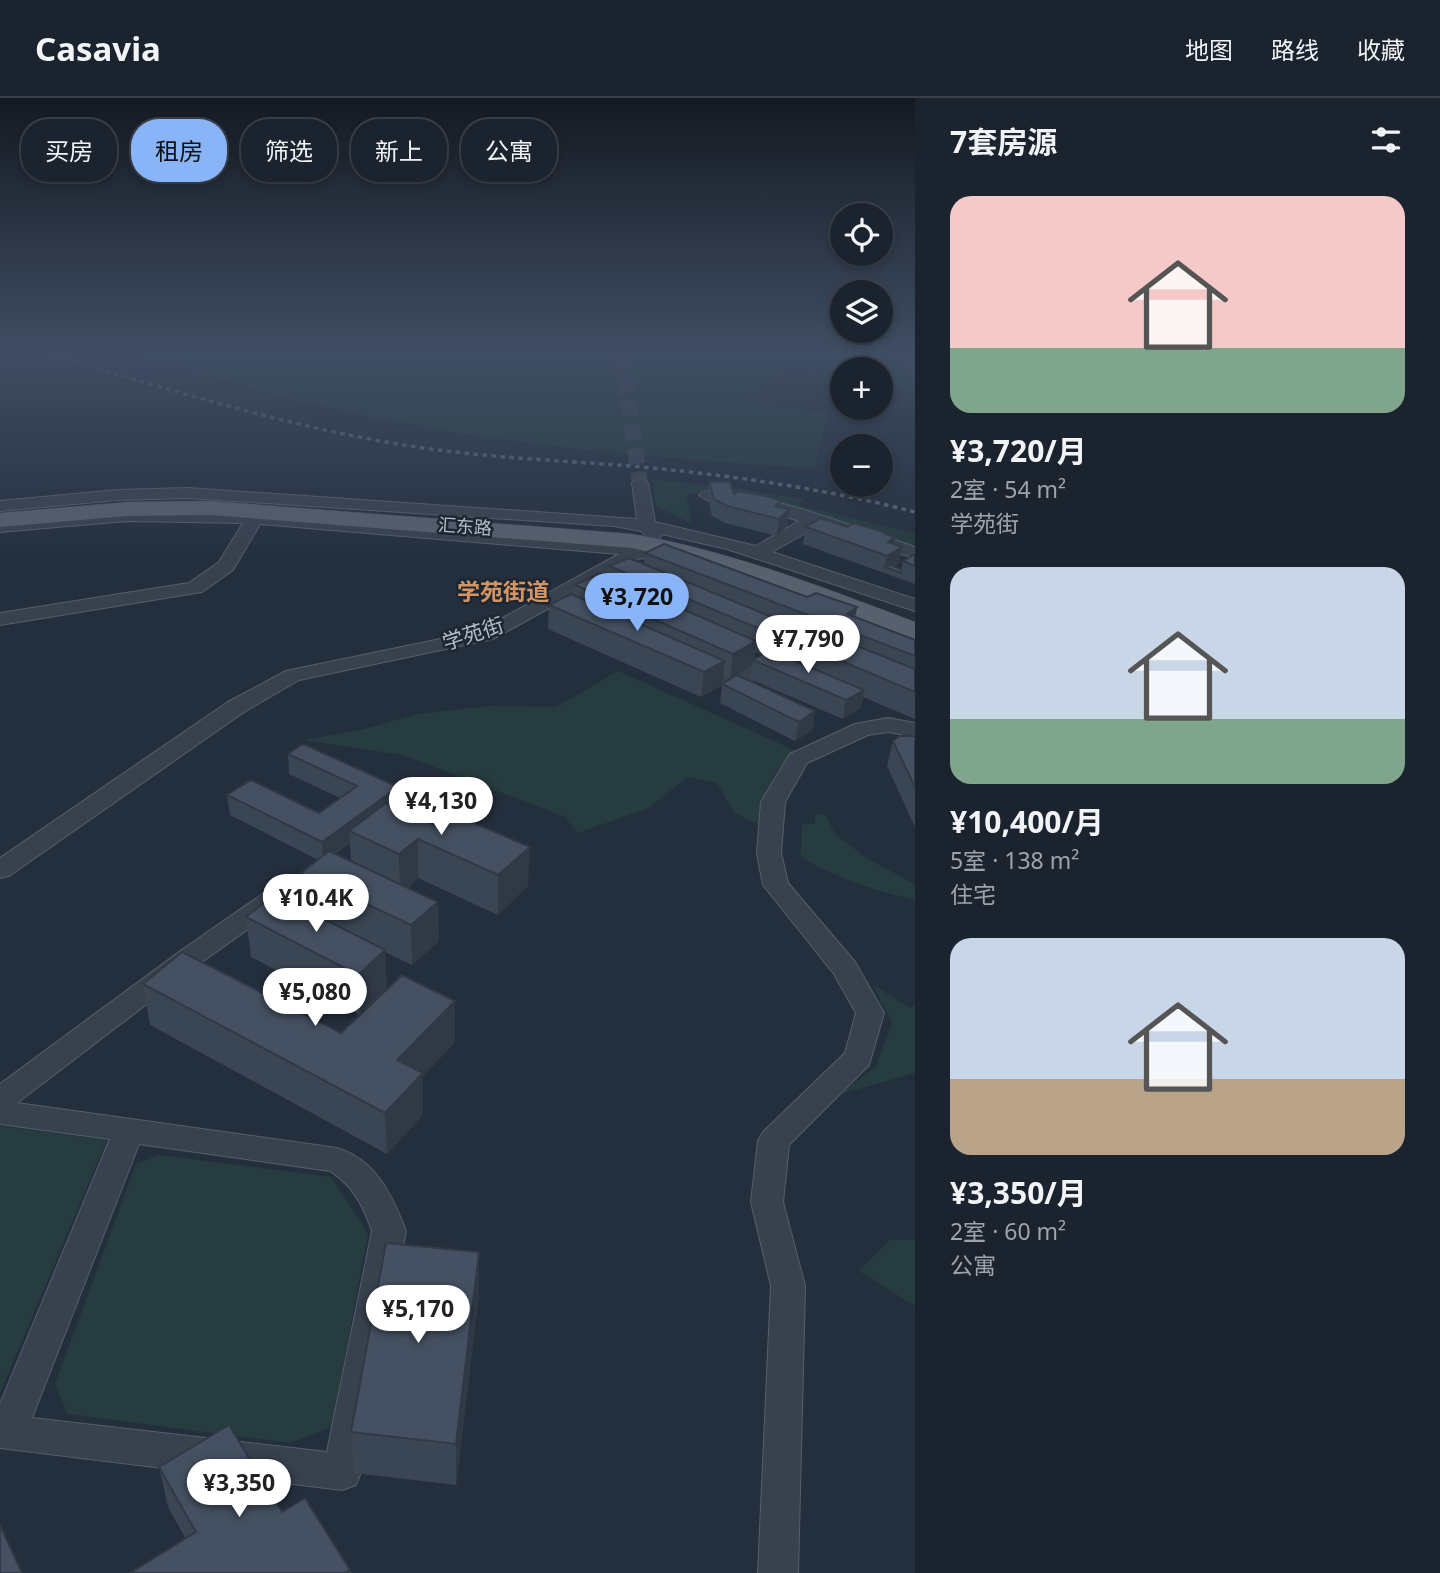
<!DOCTYPE html>
<html lang="zh">
<meta charset="utf-8">
<style>
:root{--surface:#1b232e;--page:#282f3a;--text:#f1f3f6;--muted:#a0a4aa;--line:#39404a;--accent:#8ab4f8}
body{margin:0;font-family:"Noto Sans","Noto Sans SC",sans-serif;background:var(--page);color:var(--text);height:100vh;display:flex;flex-direction:column;font-size:26px;white-space:nowrap}
*{box-sizing:border-box;margin:0}
p{font-size:23px;color:var(--muted)}
.icon{flex:none;width:38px;height:38px;fill:none;stroke:currentColor;stroke-width:2;stroke-linecap:round;stroke-linejoin:round}
.map{position:relative;flex:1;overflow:hidden}
.drawer{display:flex;flex-direction:column;background:var(--surface);width:525px}
.drawer>*{flex:none}
.guide{position:absolute;left:21px;top:21px;width:665px;height:63px;display:flex;gap:14px}
.tools{position:absolute;left:830px;top:105px;display:grid;gap:14px}
.tools a{display:grid;place-items:center;width:63px;height:63px;border-radius:50%;background:var(--surface);box-shadow:0 4px 10px #0003,0 0 0 2px var(--line);font-size:35px}
.price{position:absolute;translate:-50% -60px;padding:0 16px;border-radius:24px;background:#fff;color:#222;font-size:23px;line-height:46px;filter:drop-shadow(0 2px 4px #0008)}
.price::after{content:'';position:absolute;left:50%;top:42px;width:21px;height:16px;margin-left:-10px;background:inherit;clip-path:polygon(0 0,100% 0,50% 100%)}
.price.selected{background:var(--accent);color:#111}
ul{padding:0;list-style:none}
li{display:grid;align-content:center;gap:14px;height:371px;padding:0 35px}
li span{display:grid;place-items:center;height:217px;border-radius:21px;color:#555}
li>.icon{margin-inline-start:auto}
span .icon{width:126px;height:126px;fill:#fffc;stroke-width:1}
li b{font-size:30px}
h2{display:flex;justify-content:space-between;align-items:center;height:84px;padding:0 35px;font-size:30px}
.tag{padding:0 24px;border-radius:28px;background:var(--surface);box-shadow:0 4px 10px #0003,0 0 0 2px var(--line);font-size:24px;line-height:63px}
.tag.selected{background:var(--accent);color:#111}
header{display:flex;align-items:center;gap:42px;box-sizing:border-box;height:98px;padding:0 35px;background:var(--surface);border-bottom:2px solid var(--line)}
header strong{font-size:33px}
nav{display:flex;gap:38px;margin-inline-start:auto;font-size:24px}
main{display:flex;flex:1;min-height:0}
.map>svg:first-child{display:block}
.green{fill:#263c3f}
.lines{fill:none;stroke-linecap:round;stroke-linejoin:round}
.minor-tunnel{stroke:#3a4453;stroke-width:16;stroke-dasharray:16 8;stroke-linecap:butt}
.minor-casing{stroke:#565f6c;stroke-width:2}
.major-casing{stroke:#414a57;stroke-width:1}
.path{stroke:#44595c;stroke-width:2;stroke-dasharray:3.5 3.5;stroke-linecap:butt}
.minor{fill:#38414e;fill-rule:evenodd}
.major{fill:#56606e;fill-rule:evenodd}
.rail{stroke:#5a6575;stroke-width:3.5;stroke-dasharray:4.5 4.5;stroke-linecap:butt}
.wall{fill:#3b4654;fill-rule:evenodd}
.shaded-wall{fill:#303945}
.building{fill:#455162;stroke:#303945;stroke-width:2}
.labels{text-anchor:middle;stroke-width:5;stroke-linejoin:round;paint-order:stroke}
.far-street-label{font-size:18px;fill:#b4bcc9;stroke:#1d2633}
.street-label{font-size:21px;fill:#b4bcc9;stroke:#1d2633}
.far-district-label{font-size:23px;font-weight:bold;fill:#d59563;stroke:#1d2633}
</style>
<header>
<strong>Casavia</strong>
<nav><a>地图</a><a>路线</a><a>收藏</a></nav>
</header>
<main>
<div class="map">
<svg width="915" height="1475" viewBox="0 0 915 1475">
<rect width="100%" height="100%" fill="#242f3e"/>
<path class="green" d="M133 255H854L900 259 908 276 915 277V298L880 284V271L810 273 787 268 747 300 821 315 826 320 814 370C638 360 462 343 292 301 239 288 186 270 133 255Z
M652 382 722 388 803 401 799 407 915 436V445L911 447 868 432 731 396 686 395 692 426 656 408Z
M618 573 796 653C773 670 763 701 759 727L735 715 717 685 688 679 647 711 577 735 565 719 403 657 303 642 361 632 417 616 490 608 556 609Z
M816 716 826 717 835 736 868 761 915 786V802C873 792 838 781 801 759L802 726H814Z
M872 886 910 910 915 907V975L841 996 877 967 892 924Z
M0 1028 107 1042 0 1295Z
M160 1057 331 1079 368 1135 332 1329 291 1345 67 1316 55 1286 136 1066Z
M890 1142H915V1208L859 1173Z"/>
<g class="lines">
<path class="minor-tunnel" d="M621 255 640 385"/>
<defs>
<path id="minor" d="M640 380 648 385 655 424 756 448 799 423 744 405 707 402 699 397C717 376 884 439 915 449L914 460 816 429 772 454 915 501V513L727 451 662 436 654 451 682 456 685 460 682 464 676 465 640 460 493 541 299 582 244 614 9 778 0 780V760L228 604 286 573 479 533 619 456 260 426 233 472 202 494 0 527V515L189 485 219 464 243 425 126 423 0 434V424L126 413 216 412 634 448 642 443 645 437 641 433 614 428 188 400 117 402 0 413V403L117 392 188 390 637 421 632 385Z
M798 539 805 541 808 545 805 549 740 589 733 591 687 572 684 568 687 564H701L732 577Z
M888 620 915 625V639L888 634 868 637 807 665 785 704 781 755 788 785 855 864 884 915 869 967 789 1047 783 1104 805 1188 798 1475H758L771 1188 751 1104 758 1043 763 1034 845 955 856 915 834 876 763 787 757 755 761 704 790 656 855 626Z
M293 779 302 781 306 787 302 793 199 866 17 1005 337 1050C376 1062 392 1097 406 1133L361 1374 356 1387 342 1392 0 1350V1306L110 1041 0 1026V986L179 854 284 781ZM139 1046 330 1073C353 1088 363 1107 372 1133L327 1354 32 1320Z"/>
<path id="major" d="M210 403 632 436C731 453 822 489 915 524V541L732 473 632 450 210 417 127 418 0 429V415L127 404Z"/>
</defs>
<use href="#minor" class="minor-casing"/>
<use href="#major" class="major-casing"/>
<path class="path" d="M842 255 901 261"/>
<use href="#minor" class="minor"/>
<use href="#major" class="major"/>
<path class="rail" d="M45 255C172 292 299 333 431 351 498 360 565 363 632 368 728 377 822 390 915 414"/>
</g>
<path class="wall" d="M900 255H915V277L908 276 900 259Z
M709 384 734 396 781 403 780 409 789 411 787 428 777 438 725 425 712 418 708 400Z
M806 429 887 435V436L894 446 902 449 899 466 894 469 901 471 903 463 915 456V486L803 446Z
M645 455 807 499 857 509 855 519 915 542V621L863 599 860 611 843 621 750 581 752 568 730 581 723 578 722 586 815 613 812 632 795 643 720 605 722 587 701 599 548 531 549 507 574 498 575 487 608 479 609 468 644 466ZM783 533 793 537 787 540 784 558 772 553 781 548ZM755 554 761 557 754 561Z
M915 638V729L887 668 893 643Z
M303 646 398 709 397 710 528 788 498 817 418 780 408 790 438 804 439 843 412 867 385 854 387 892 455 903V944L423 978V1017L387 1056 150 927 143 886 341 935 360 917 251 859 246 819 304 811 301 775 318 762 230 717 227 697 319 715 340 700 289 676 288 656ZM350 745 351 763 335 756Z
M479 1154V1196L456 1387 354 1375 351 1334Z
M159 1369 282 1414 350 1472 351 1475H130L186 1441 168 1409Z"/>
<path class="shaded-wall" d="M789 411 787 428 777 438 779 421Z
M895 439 892 455 902 449 899 466 890 471 885 469 884 475 887 458 888 444Z
M857 509 852 533 847 516Z
M784 524 781 548 763 558 767 534Z
M756 543 752 568 730 581 733 556Z
M725 563 722 587 701 599 704 574Z
M864 592 860 611 843 621 846 602Z
M815 613 812 632 795 643 799 624Z
M398 689V709L359 738 349 733 350 745 323 764 322 744Z
M418 741V780L400 796 399 756Z
M530 749 528 788 498 817V777Z
M438 804 439 843 412 867 411 827Z
M385 852 387 892 360 918 358 877Z
M455 903V944L423 978V1017L387 1056 385 1015 397 962Z
M479 1154V1196L456 1387V1346Z"/>
<path class="building" d="M709 384H730L734 396 738 393 771 399 781 403 775 408 789 411 779 421 727 408 714 401Z
M821 420 847 429 854 425 887 435 885 436 895 439 888 444 902 449 887 458 806 429Z
M664 446 807 499 816 495 857 509 847 516 915 542V558L645 455Z
M915 456V468L903 463Z
M629 460 784 524 767 534 609 468Z
M889 467 901 471V475L885 469Z
M600 475 756 543 733 556 575 487Z
M571 496 725 563 704 574 549 507Z
M807 528 915 571V594L787 540Z
M769 552 864 592 846 602 753 562Z
M737 577 815 613 799 624 722 586Z
M899 638H915V689L893 643Z
M303 646 398 689 322 744 227 697 251 682 319 715 357 688 288 656Z
M386 705 435 727 450 715 530 749 498 777 418 741 399 756 349 733Z
M329 753 438 804 411 827 301 775Z
M275 796 385 852 358 877 246 819Z
M182 854 341 935 402 877 455 903 397 962 423 975 385 1015 143 886Z
M386 1145 479 1154 456 1346 351 1334Z
M229 1327 282 1414 305 1400 350 1472 345 1475H130L196 1434 159 1369Z
M0 1427 22 1475H0Z"/>
<linearGradient id="sky" x2="0" y2="1"><stop stop-color="#141a22"/><stop offset="0.55" stop-color="#3f4d63"/><stop offset="1" stop-color="#3f4d63" stop-opacity="0"/></linearGradient>
<rect width="915" height="462" fill="url(#sky)"/>
<g class="labels">
<g class="far-street-label">
<text transform="translate(465 429) rotate(4)" y="6">汇东路</text>
</g>
<g class="street-label">
<text transform="translate(473 536) rotate(-18)" y="7">学苑街</text>
</g>
<g class="far-district-label">
<text x="503" y="502">学苑街道</text>
</g>
</g>
</svg>
<div class="tools">
<a><svg class="icon" aria-label="locate" viewBox="0 0 24 24"><circle cx="12" cy="12" r="6"/><path d="M12 2v4M12 18v4M2 12h4M18 12h4"/></svg></a>
<a><svg class="icon" aria-label="layers" viewBox="0 0 24 24"><path d="M12 4l9 5-9 5-9-5zM3 14l9 5 9-5"/></svg></a>
<a>+</a>
<a>−</a>
</div>
<b class="price selected" style="left:637px;top:535px">¥3,720</b>
<b class="price" style="left:808px;top:577px">¥7,790</b>
<b class="price" style="left:441px;top:739px">¥4,130</b>
<b class="price" style="left:316px;top:836px">¥10.4K</b>
<b class="price" style="left:315px;top:930px">¥5,080</b>
<b class="price" style="left:418px;top:1247px">¥5,170</b>
<b class="price" style="left:239px;top:1421px">¥3,350</b>
<div class="guide">
<a class="tag">买房</a>
<a class="tag selected">租房</a>
<a class="tag">筛选</a>
<a class="tag">新上</a>
<a class="tag">公寓</a>
</div>
</div>
<section class="drawer">
<h2>7套房源<svg class="icon" aria-label="filters" viewBox="0 0 24 24"><path d="M4 7h16M4 17h16"/><circle cx="9" cy="7" r="2"/><circle cx="15" cy="17" r="2"/></svg></h2>
<ul>
<li><span style="background:linear-gradient(#f6c9c9 70%,#7fa58c 0)"><svg class="icon" aria-label="home" viewBox="0 0 24 24"><path d="M3 11l9-7 9 7M6 9v11h12V9"/></svg></span><div><b>¥3,720/月</b><p>2室 · 54 m²</p><p>学苑街</p></div></li>
<li><span style="background:linear-gradient(#c9d6e8 70%,#7fa58c 0)"><svg class="icon" aria-label="home" viewBox="0 0 24 24"><path d="M3 11l9-7 9 7M6 9v11h12V9"/></svg></span><div><b>¥10,400/月</b><p>5室 · 138 m²</p><p>住宅</p></div></li>
<li><span style="background:linear-gradient(#c9d6e8 65%,#b9a48a 0)"><svg class="icon" aria-label="home" viewBox="0 0 24 24"><path d="M3 11l9-7 9 7M6 9v11h12V9"/></svg></span><div><b>¥3,350/月</b><p>2室 · 60 m²</p><p>公寓</p></div></li>
</ul>
</section>
</main>
